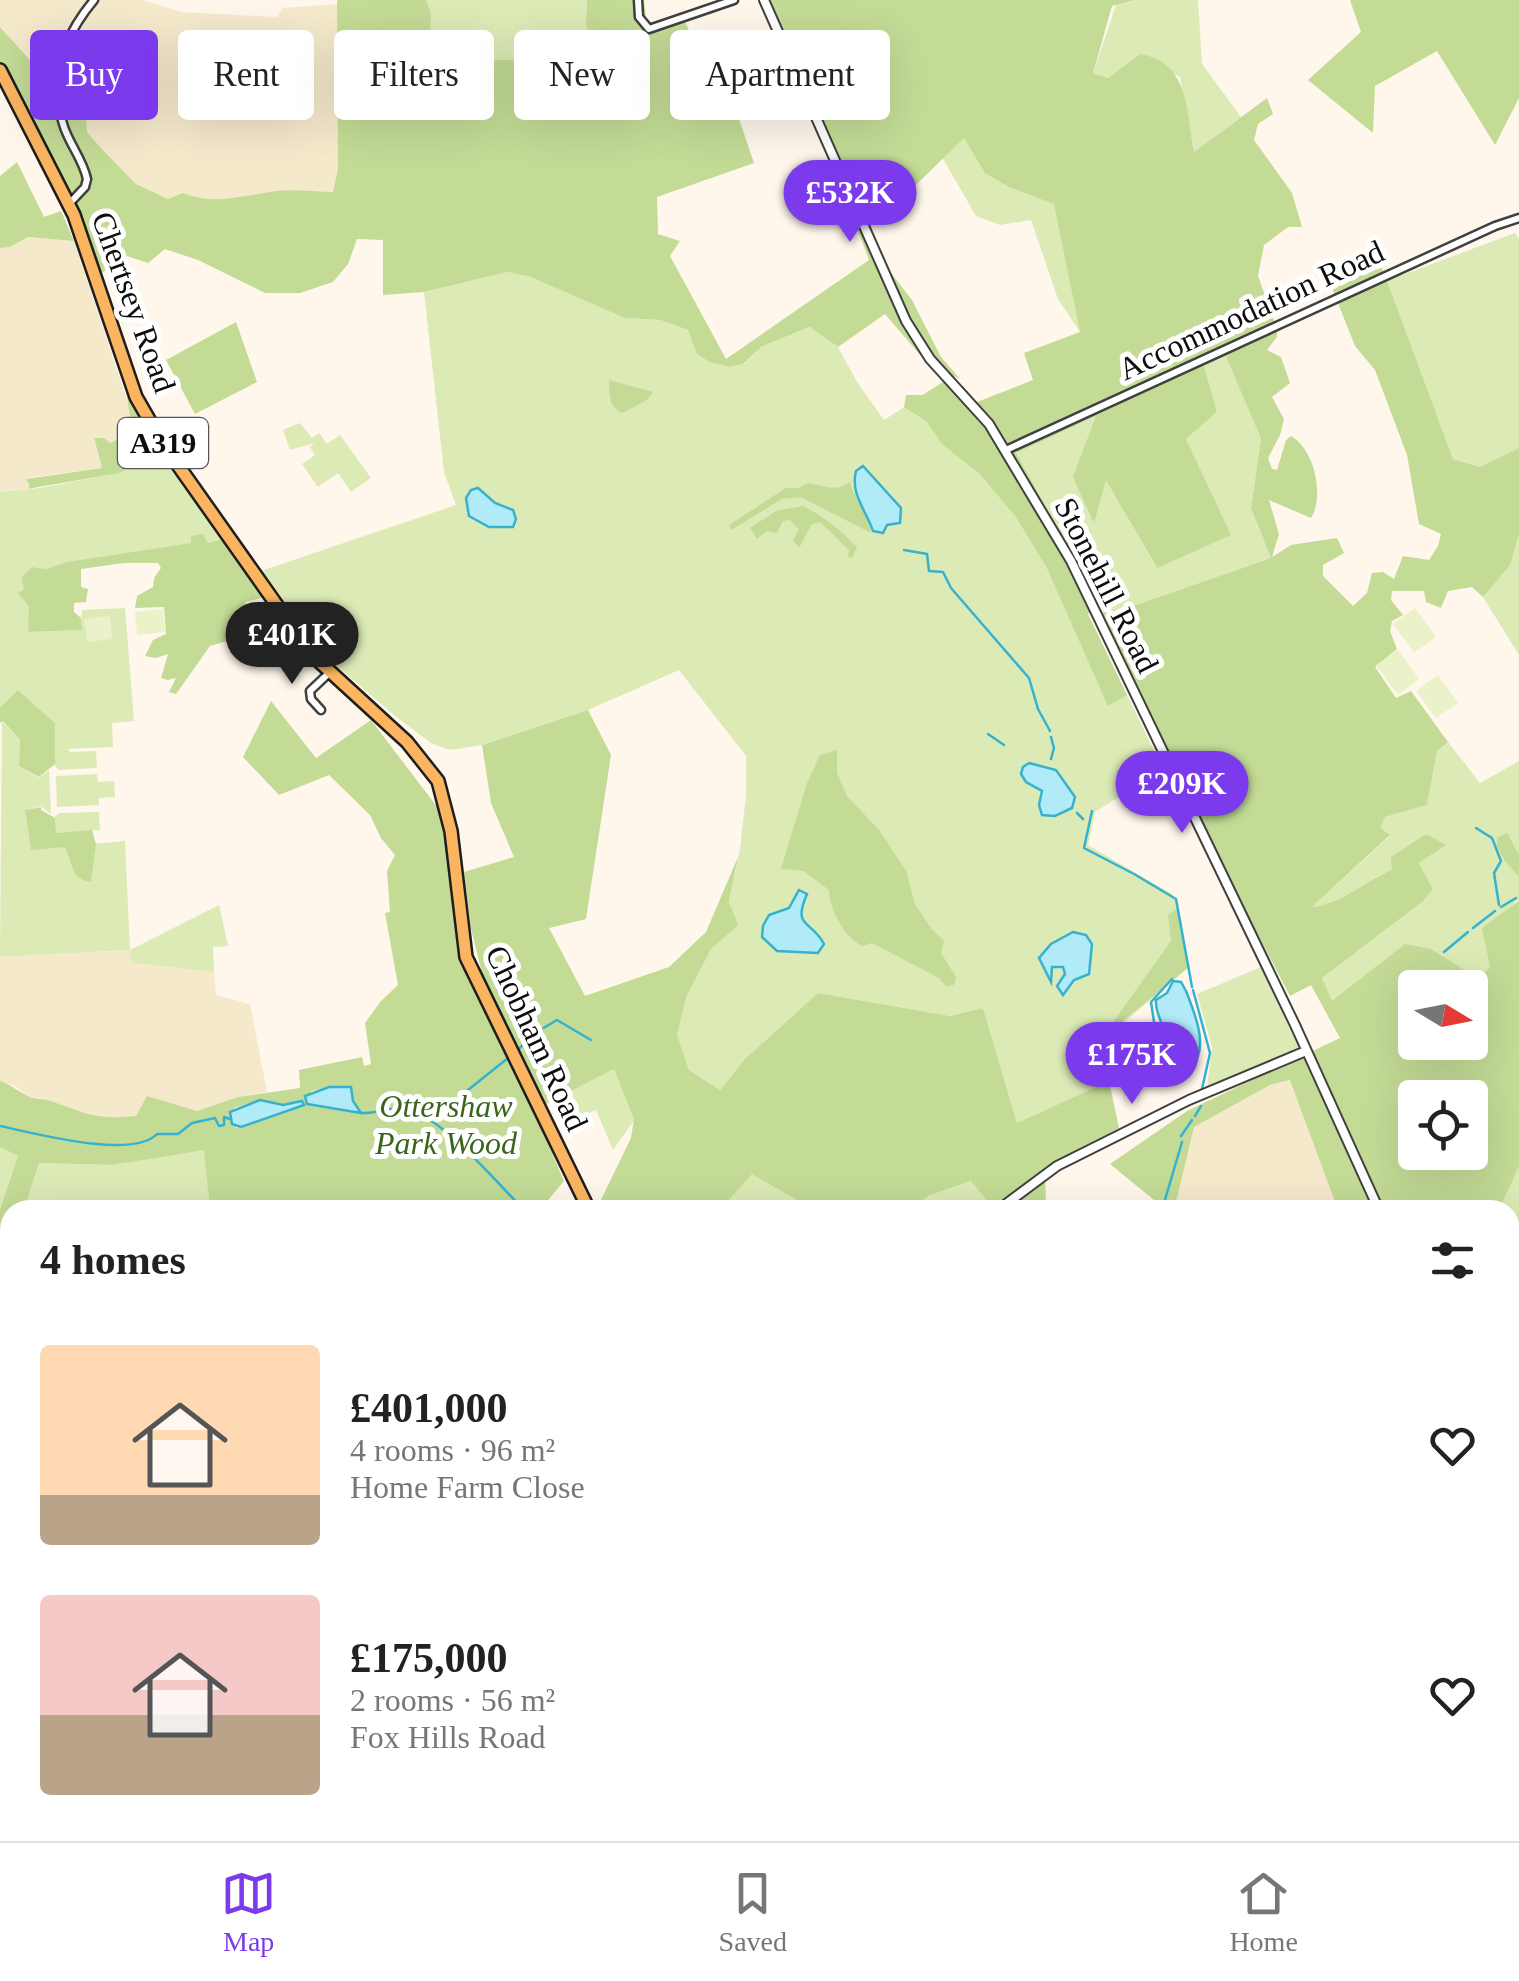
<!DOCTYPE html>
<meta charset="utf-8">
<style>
:root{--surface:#fff;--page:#f6f6f6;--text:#222;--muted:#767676;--line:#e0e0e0;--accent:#7c3aed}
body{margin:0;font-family:Georgia,serif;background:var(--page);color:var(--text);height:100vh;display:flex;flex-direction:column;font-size:38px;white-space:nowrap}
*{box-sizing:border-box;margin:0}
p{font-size:32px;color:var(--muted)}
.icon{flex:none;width:55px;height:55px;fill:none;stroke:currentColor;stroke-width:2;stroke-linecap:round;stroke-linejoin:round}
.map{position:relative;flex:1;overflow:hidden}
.sheet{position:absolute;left:0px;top:1200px;width:1520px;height:642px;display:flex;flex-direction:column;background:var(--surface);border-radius:30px 30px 0 0;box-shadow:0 10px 40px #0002}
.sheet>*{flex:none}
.hud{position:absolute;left:30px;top:30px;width:1000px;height:90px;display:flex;gap:20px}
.needle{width:65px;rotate:100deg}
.fabs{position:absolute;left:1398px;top:970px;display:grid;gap:20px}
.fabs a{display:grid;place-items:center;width:90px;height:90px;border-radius:10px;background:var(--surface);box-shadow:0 10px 40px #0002;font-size:50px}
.price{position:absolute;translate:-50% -85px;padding:0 22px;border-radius:35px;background:var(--accent);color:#fff;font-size:32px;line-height:65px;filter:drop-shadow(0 2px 5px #0008)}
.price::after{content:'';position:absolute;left:50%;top:60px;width:30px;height:22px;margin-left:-15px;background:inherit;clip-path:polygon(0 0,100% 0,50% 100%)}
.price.selected{background:#222;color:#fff}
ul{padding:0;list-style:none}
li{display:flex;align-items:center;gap:30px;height:250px;padding:0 40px}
li span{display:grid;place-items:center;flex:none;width:280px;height:200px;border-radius:10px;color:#555}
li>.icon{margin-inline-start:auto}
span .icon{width:120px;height:120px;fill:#fffc;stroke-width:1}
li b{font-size:42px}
h2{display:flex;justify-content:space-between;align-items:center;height:120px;padding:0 40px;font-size:42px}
.tag{padding:0 35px;border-radius:10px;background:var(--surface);box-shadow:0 10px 40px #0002;font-size:35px;line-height:90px}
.tag.selected{background:var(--accent);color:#fff}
.dock{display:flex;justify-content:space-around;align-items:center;height:140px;border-top:2px solid var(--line);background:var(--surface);font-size:28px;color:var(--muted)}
.dock a{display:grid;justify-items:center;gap:5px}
.dock .selected{color:var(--accent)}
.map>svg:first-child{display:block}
.farmland{fill:#f5e9cc}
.green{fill:#dceab6}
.forest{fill:#c3db95;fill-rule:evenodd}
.pitch{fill:#ebf1c8}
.water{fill:#b0ebf7;stroke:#36b2cf;stroke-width:2.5}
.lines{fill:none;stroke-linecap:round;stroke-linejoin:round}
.stream{stroke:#36b2cf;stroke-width:2.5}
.minor-casing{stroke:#404040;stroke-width:11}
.tertiary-casing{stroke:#404040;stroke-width:12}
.secondary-casing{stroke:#2f2f2f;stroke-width:14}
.primary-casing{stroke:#1e1e1e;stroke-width:16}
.minor{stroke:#fff;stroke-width:6}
.tertiary{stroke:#fff;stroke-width:8}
.secondary{stroke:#ffe3a7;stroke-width:9}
.primary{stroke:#fbb561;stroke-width:11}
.labels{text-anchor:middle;stroke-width:10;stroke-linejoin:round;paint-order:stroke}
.shield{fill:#fff;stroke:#565656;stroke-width:2.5}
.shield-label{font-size:30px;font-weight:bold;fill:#0d0d0d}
.street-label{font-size:32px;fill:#0d0d0d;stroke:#fff}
.park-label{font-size:32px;font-style:italic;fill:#3b651c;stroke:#fff}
</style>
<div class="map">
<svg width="1519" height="1841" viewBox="0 0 1519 1841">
<rect width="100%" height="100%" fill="#fff7ec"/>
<path class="farmland" d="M0 0H91L70 30 59 57H28L0 27Z
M96 0H142L182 12 277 17 283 8 337 4 338 169 333 193 281 191 229 200H200L183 193 168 199 136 184 87 132 61 109 59 78 72 32Z
M28 237 74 241 132 415 131 423 118 439 109 443 94 439 102 468 27 478 30 487 27 489 0 492V248L10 247Z
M130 950 132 963 214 972 216 995 250 1004 267 1092 238 1097 197 1112 103 1119 72 1111 49 1100 29 1097 15 1086 0 1081V957Z
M1291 1080 1338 1210H1177L1175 1206 1193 1127 1270 1085Z
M678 1833H800L802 1841H678Z
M942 1833H1035L1031 1838 1033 1841H951Z"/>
<path class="green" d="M426 0H587L586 24 599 62 566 57 547 69C527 63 504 54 483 64 473 69 465 75 453 76L430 53 431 13Z
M1138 0H1198L1202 64 1241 117 1194 152 1180 77 1140 54 1108 78 1093 73 1116 5Z
M964 137 1011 188 1055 204 1080 332 1058 299 1031 220 1000 225 976 216 942 157Z
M1515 233 1519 239V448L1480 467 1453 459 1386 281Z
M507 272 528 276 625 318 660 320 688 330 731 367 744 364 761 347 811 327 838 347 857 382 884 420 941 383 1119 690 1127 695 1163 769 1095 812 1088 845 1172 894 1176 899 1189 967 1103 1040 1109 1081 1017 1123 983 1008 950 1016 818 993 745 1059 720 1090 689 1070 677 1035 687 995 711 948 737 925 729 902 740 849 746 795V756L679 670 588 710 482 745 450 750 431 743 394 715 322 653 261 571 456 505 444 472 424 292Z
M1226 355 1261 439 1251 508 1271 558 1139 604 1101 613 1099 604 1015 453 1097 415 1094 521 1106 479 1156 567 1230 535 1186 439 1217 412 1204 366Z
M300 423 312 438 319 433 327 444 340 435 371 478 351 492 338 473 318 487 302 464 315 455 310 447 314 443 290 450 283 430Z
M160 448 219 528 220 541 207 543 203 534 192 543 66 562 47 569 32 567 28 632 81 630 82 610 125 608 134 721 112 723 113 747 68 749 70 752 96 751 97 768 59 770 55 766V723L18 690 0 707V492L40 488 119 473Z
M1519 534V655L1483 597 1510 565Z
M2 721 20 740 19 766 39 778 49 770 51 814 41 806 25 810 31 849 125 841 130 950 219 905 228 946 213 947 214 972 132 963 129 950 0 957Z
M1448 742 1480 783 1519 761V901H1516L1491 967 1479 980 1431 949 1332 1002 1322 978 1422 902 1433 889 1419 863 1445 845 1426 834 1411 845 1393 870 1378 876 1336 903 1311 908 1390 836 1379 828 1385 817 1427 805 1437 751Z
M97 774 98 782 114 781 115 797 99 798V805L57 807 56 776Z
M99 812 100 830 56 833 55 816 60 813Z
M1261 967 1299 1048 1207 1088 1212 1047 1197 994Z
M614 1069 635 1119 613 1150 596 1110 574 1119 563 1095Z
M0 1147 18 1156 0 1209Z
M205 1149 210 1210H24L39 1163 112 1165Z
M1519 1167V1359L1510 1346V1210H1499Z
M752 1173 814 1210H720Z
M972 1181 993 1208 990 1210H911L928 1196Z
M0 1241 10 1246V1285L0 1284Z
M1510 1553 1519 1556V1723L1510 1728Z
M0 1778 10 1781V1832L95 1833 111 1841H0Z
M800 1833H893L899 1841H802Z
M1302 1833V1832L1438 1833 1431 1835V1841H1299Z"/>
<path class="forest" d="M337 0H426L431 13 430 53 454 76C465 75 473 68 484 64 504 54 527 63 547 69L566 57 578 59 588 52 597 60 586 24 587 0H644L647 27 685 21 705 68 720 63 754 163 657 197 658 234 680 241 670 256 726 359 869 260 770 0H1136L1112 6 1093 73 1108 78 1140 54C1190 63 1186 110 1194 152L1267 98 1273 114 1258 124 1254 140 1292 193 1302 227H1288L1264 245 1258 276 1277 329V337L1267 350 1281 357 1290 383 1272 397 1284 419 1280 435 1268 458 1272 469 1277 470 1286 440 1291 436C1314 449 1325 495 1311 518L1269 500 1279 534 1272 557 1291 545 1337 538 1344 553 1323 565V576L1353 606 1367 593 1372 573 1383 572 1394 579 1403 556 1429 560 1438 546 1441 534 1419 524 1407 455 1375 370 1355 346 1330 283 1382 268 1453 459 1480 467 1519 448V534L1510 565 1483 597 1472 587 1448 591 1441 608 1426 602 1424 591H1392L1391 600 1403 615 1392 621 1390 631 1397 649 1375 667 1396 698 1411 691 1448 742 1437 751 1427 805 1385 817 1380 828 1390 835 1312 907C1343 904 1364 881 1392 870L1391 857 1426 834 1446 845 1419 863 1433 889 1422 902 1322 978 1332 1001 1405 944 1431 949 1479 979 1490 967 1482 928 1519 901V1167L1499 1210H1338L1290 1080 1270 1085 1194 1127 1175 1206 1177 1210H1159L1160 1205 1110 1164 1187 1111 1340 1038 1311 985 1290 996 1240 900 1101 613 1139 604 1271 558 1251 508 1261 439 1226 356 1204 366 1217 412 1186 439 1231 535 1157 568 1106 480 1094 523 1073 477 1096 416 1016 453 1099 604 1088 614 1127 695 1108 706 1046 566 1016 517 980 474 943 445 926 421 904 407 906 395H923L943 382 963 386 977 402 1033 380 1024 353 1080 332 1054 204 1011 188 985 173 964 138 890 210 867 229 884 264 912 300 941 357 960 379 927 363 885 314 838 347 810 327 761 347 743 364 731 367 710 362 697 354 688 330 660 320 625 318 528 276 507 272 424 292 383 295V240L357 239 348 264 333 282 300 293H265L198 260 165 249 148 263 127 256 99 275 34 127 0 61V27L55 87 58 110 85 107 87 132 104 151 136 184 168 199 183 193C215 206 244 195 277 191 295 189 314 192 333 192L338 169ZM1415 988H1470V1042H1415ZM1415 1098H1470V1152H1415Z
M1350 0H1519V98L1495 145 1437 51 1375 86 1373 133 1308 80 1361 32Z
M17 162 44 217 61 211 74 241 28 237 10 247 0 248V176Z
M236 322 257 382 195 414 166 360Z
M609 380 653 392 647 400 622 413C608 406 610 395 609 380Z
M130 391 160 448 120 473 27 489 30 486 26 479 102 468 94 438H104L110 443 118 439 131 422 126 392Z
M850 482C855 500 867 513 871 533L801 497 782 499 731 530 729 525 786 488H799L807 483C823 485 835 493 850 482Z
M803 506C823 516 841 530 857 547L852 558 848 557 849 550 820 522 812 524 799 548 793 540 799 529 790 520 783 521 777 533 767 531 757 539 750 528 776 511Z
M219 528 265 597 245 602 252 634 210 646 176 694 169 692 176 678 167 680 161 678 168 654 156 658 145 656 153 640 166 634 164 607 135 608 137 596 153 587 154 578 161 568 158 563H124L81 569V587L88 589 86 602 74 603V612L81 618 82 630 28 632 29 606 18 593 24 590 22 577 32 567 47 569 66 562 191 543V536L203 534 208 543 220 540Z
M18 690 55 723V764L39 777 19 766 20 740 3 721 0 723V707Z
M271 701 316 758 371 720 441 812 462 966 520 1079 564 1181 540 1210H210L204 1150 112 1165 39 1163 24 1210H10V1246L0 1241V1209L18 1156 0 1147V1081C12 1085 17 1091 28 1096 34 1100 44 1098 51 1101 88 1114 95 1120 136 1116L147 1096 197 1111 238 1097 300 1088 299 1070 362 1057 364 1066 371 1064 365 1023 381 1001 398 985 385 913 390 912 387 871 395 855 381 838 370 815 329 775 279 795 243 757ZM329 1087H351L353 1101 360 1111 312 1106 311 1091ZM260 1100 283 1105 302 1101 288 1112 236 1128 234 1108Z
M588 710 611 755 586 919 549 928 585 996 669 967 706 932 738 857 729 902 738 925 711 949 687 995 677 1035 689 1070 720 1090 745 1059 818 993 950 1016 983 1008 1017 1123 1109 1081 1119 1128 1057 1160 993 1208 971 1181 928 1196 911 1210H814L752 1174 720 1210H596L631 1138 634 1119 614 1069 546 1104 484 981 471 929 464 872 514 857 491 803 482 745Z
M837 750V773L847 796 879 830 906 871 915 904 930 927 944 941 941 953 956 977 954 985 946 986 939 978 872 943 863 946C845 939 829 909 829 890L804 871 781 869 807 783 820 755Z
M41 807V810L55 818 56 833 92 830 96 844 91 882C70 879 73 863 65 847L31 850 25 810Z
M1507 833 1519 855V877L1505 861 1497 846V838Z
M1178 908 1189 967 1114 1028 1111 1025 1171 941 1168 915Z
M1045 1178 1046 1199 1030 1210H1002Z
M1 1283 10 1285V1332L0 1330Z
M0 1342 10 1344V1412L0 1408Z
M1510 1346 1519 1359V1466L1510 1468Z
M1510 1489 1519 1502V1547L1510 1543Z
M166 1832H206L207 1833 205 1841H157Z"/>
<path class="pitch" d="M1415 608 1436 637 1414 653 1393 624Z
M163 609 165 632 137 635 135 612Z
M110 616 112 639 87 642 84 619Z
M1398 650 1419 679 1398 695 1376 665Z
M1438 675 1458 703 1436 718 1416 691Z"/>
<path class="water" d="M863 466 901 508 900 523 887 525 883 533 873 531C866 510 850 494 856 471Z
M478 488 495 503 513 510 516 519 513 527H489L469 516 466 498 471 490Z
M1029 763 1056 770 1075 797 1072 808 1055 816 1042 815 1039 805 1042 791 1026 782 1021 774 1023 767Z
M799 890 807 894C792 929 811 919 824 944L818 953 777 951 762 937 763 926 769 915 789 908Z
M1073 932 1086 935 1092 944 1089 974 1074 980 1063 995 1057 986 1065 974 1063 967H1052L1051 982 1039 958 1051 944Z
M1173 981 1181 982 1186 991C1195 1014 1211 1051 1189 1069 1167 1064 1168 1050 1164 1032 1162 1020 1155 1013 1156 1000L1167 993Z
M329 1087H351L353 1101 361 1113 307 1104 305 1096Z
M260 1100 283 1105 302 1101 304 1105 241 1127 232 1124 230 1112Z
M6 1798H10V1832L46 1833 44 1841H6L0 1801Z"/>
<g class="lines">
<path class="stream" d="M904 550 927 554 929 571 943 572 951 588 1029 678 1038 709 1050 731
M988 734 1004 745
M1051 759 1054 748 1051 737
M1092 811 1084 848 1132 873
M1077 813 1083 819
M1476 828 1492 838 1501 861 1494 873 1499 905
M1134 874 1176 899 1192 987
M1501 907 1516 898
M1473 928 1495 911
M1444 952 1468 932
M1193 990 1210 1053 1202 1089
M1154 1022 1151 1002 1172 979
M1158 1027 1163 1053 1180 1073 1175 1077
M519 1049 530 1036 557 1020 591 1040
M361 1113C376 1114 386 1108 400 1108 434 1107 499 1185 524 1210
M1195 1116 1201 1106
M433 1118 508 1058
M0 1126C34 1133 132 1160 157 1134H178L192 1123 215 1118 219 1126 224 1125V1117L230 1119
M1181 1136 1192 1120
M1162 1210 1182 1142"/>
<defs>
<path id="minor" d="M638 0 639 17 649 29 734 0
M69 204 85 187 87 179C83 160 70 145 64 127 48 80 63 37 94 0
M1006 450 1495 226 1519 218
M321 710 311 699 310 691 329 673
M1510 1547 1519 1550
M0 1548 10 1537
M0 1564 10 1571
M0 1630 10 1623
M1510 1730 1519 1759
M0 1758 10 1761
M1510 1822 1519 1803
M1227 1832 1234 1841
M506 1840 520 1832
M597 1841 601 1832
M1473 1841 1501 1832"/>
<path id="tertiary" d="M764 0 906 321 930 359 989 424 1071 561 1295 1025 1379 1210
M998 1210 1057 1166 1189 1100 1306 1051
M1510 1426 1519 1441
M0 1472 10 1485
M394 1832 405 1841
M427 1841 437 1832"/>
<path id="secondary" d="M668 1841 669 1832"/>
<path id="primary" d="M0 70 74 215 136 397 163 444 312 655 407 742 438 781 451 831 466 957 589 1210
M0 1337 10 1339
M921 1832 931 1841"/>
</defs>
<use href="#minor" class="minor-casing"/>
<use href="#tertiary" class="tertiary-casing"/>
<use href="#secondary" class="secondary-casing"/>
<use href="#primary" class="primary-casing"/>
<use href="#minor" class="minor"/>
<use href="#tertiary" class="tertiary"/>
<use href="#secondary" class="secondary"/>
<use href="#primary" class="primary"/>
</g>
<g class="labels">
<rect class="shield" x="118" y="418" width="90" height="50" rx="8"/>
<g class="shield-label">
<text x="163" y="453">A319</text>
</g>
<g class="street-label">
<text transform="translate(134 302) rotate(70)" y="11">Chertsey Road</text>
<text transform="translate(1251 310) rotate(-25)" y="11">Accommodation Road</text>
<text transform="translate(1107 585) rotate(63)" y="11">Stonehill Road</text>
<text transform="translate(537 1038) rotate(65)" y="11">Chobham Road</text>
</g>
<g class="park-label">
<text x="446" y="1117">Ottershaw<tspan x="446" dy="37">Park Wood</tspan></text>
</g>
</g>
</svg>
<div class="fabs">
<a><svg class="needle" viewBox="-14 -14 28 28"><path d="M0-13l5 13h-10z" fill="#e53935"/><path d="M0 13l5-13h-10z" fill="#767676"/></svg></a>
<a><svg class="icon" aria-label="locate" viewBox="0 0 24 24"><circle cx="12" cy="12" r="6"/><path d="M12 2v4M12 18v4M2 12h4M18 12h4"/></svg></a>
</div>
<b class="price" style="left:850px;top:245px">£532K</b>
<b class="price selected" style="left:292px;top:687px">£401K</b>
<b class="price" style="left:1182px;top:836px">£209K</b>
<b class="price" style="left:1132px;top:1107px">£175K</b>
<div class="hud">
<a class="tag selected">Buy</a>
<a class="tag">Rent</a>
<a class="tag">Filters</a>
<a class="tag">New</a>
<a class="tag">Apartment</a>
</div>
<section class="sheet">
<h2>4 homes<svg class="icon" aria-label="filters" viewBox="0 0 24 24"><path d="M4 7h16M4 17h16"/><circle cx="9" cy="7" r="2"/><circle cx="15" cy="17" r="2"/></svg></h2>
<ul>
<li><span style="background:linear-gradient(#ffd9b3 75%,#b9a48a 0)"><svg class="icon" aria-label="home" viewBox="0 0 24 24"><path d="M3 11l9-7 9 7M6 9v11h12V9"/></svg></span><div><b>£401,000</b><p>4 rooms · 96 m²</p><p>Home Farm Close</p></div><svg class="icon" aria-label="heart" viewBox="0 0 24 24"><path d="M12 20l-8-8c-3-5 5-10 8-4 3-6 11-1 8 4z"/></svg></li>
<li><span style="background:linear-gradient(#f6c9c9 60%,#b9a48a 0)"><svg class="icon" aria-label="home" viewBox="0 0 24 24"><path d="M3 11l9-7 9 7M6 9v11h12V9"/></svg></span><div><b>£175,000</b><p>2 rooms · 56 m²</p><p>Fox Hills Road</p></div><svg class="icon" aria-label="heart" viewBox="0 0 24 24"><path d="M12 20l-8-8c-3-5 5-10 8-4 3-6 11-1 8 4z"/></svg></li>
</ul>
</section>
</div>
<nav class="dock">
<a class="selected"><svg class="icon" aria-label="map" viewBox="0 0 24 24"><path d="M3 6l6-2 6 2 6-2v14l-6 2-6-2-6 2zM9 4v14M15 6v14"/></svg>Map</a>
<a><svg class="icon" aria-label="saved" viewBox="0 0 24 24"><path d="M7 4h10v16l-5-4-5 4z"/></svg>Saved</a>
<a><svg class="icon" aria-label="home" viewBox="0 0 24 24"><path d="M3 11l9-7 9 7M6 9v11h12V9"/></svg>Home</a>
</nav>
